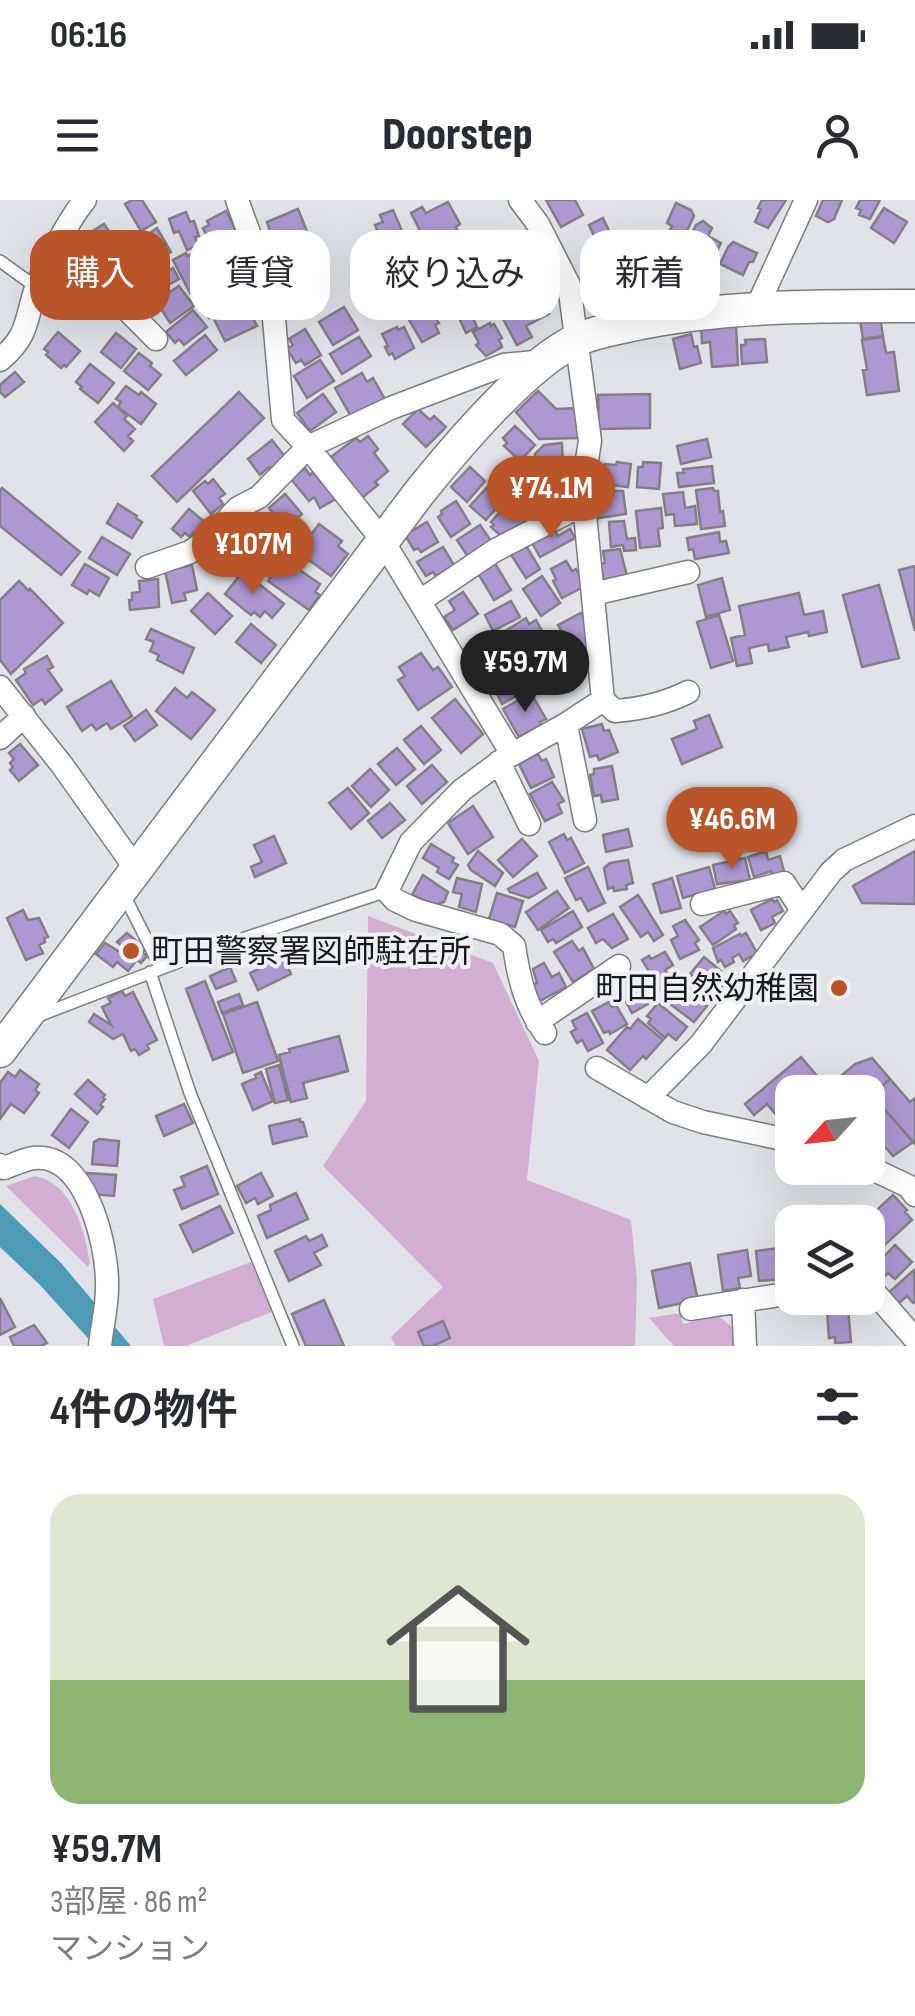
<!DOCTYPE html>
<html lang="ja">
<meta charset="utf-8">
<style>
:root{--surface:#fff;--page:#f7f7f7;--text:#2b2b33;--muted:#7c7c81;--accent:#ba5429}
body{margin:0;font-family:"Sofia Sans Condensed","Noto Sans JP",sans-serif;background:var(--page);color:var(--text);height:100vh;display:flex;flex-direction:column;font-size:38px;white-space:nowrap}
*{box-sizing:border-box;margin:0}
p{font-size:32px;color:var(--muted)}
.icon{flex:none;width:55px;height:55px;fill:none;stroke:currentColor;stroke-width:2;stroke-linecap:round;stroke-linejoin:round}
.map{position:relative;height:1146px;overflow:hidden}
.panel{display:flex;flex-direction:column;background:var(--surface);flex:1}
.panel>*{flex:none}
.hud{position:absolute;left:30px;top:30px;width:855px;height:90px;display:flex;gap:20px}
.needle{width:65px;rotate:243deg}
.fabs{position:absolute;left:775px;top:875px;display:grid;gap:20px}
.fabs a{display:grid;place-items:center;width:110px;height:110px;border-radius:20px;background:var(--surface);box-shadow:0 10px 40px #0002;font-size:50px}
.price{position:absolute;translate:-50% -85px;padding:0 22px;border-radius:35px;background:var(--accent);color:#fff;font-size:32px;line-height:65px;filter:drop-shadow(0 2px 5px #0008)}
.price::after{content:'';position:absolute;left:50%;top:60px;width:30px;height:22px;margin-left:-15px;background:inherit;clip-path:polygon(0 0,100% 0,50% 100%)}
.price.active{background:#222;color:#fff}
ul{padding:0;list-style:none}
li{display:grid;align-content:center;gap:20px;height:530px;padding:0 50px}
li span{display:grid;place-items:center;height:310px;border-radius:30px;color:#555}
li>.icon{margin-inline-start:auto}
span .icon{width:180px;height:180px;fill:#fffc;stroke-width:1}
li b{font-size:42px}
h2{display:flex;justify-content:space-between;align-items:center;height:120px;padding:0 50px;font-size:42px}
.tag{padding:0 35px;border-radius:30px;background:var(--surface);box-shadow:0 10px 40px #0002;font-size:35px;line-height:90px}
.tag.active{background:var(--accent);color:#fff}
.status{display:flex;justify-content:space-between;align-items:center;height:70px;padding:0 50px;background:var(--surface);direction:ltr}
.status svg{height:28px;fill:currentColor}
header{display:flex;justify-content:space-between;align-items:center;height:130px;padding:0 50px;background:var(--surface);font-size:45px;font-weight:800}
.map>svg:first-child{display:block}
.green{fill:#d2aed3}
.water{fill:#4e9bb7}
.building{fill:#ad98d3;stroke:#828085;stroke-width:2.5}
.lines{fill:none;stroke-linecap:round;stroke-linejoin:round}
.lane-casing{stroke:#7b7c80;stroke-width:14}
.street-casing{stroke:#7b7c80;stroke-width:25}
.secondary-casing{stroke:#7b7c80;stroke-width:35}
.lane{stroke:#fff;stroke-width:11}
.street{stroke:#fff;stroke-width:22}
.secondary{stroke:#fff;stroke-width:32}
.poi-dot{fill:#ba5429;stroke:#eef0f5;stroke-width:4}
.labels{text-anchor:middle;stroke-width:8;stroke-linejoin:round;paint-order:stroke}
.poi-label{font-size:32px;fill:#18191a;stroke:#eef0f5;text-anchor:start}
</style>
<div class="status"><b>06:16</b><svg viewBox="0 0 49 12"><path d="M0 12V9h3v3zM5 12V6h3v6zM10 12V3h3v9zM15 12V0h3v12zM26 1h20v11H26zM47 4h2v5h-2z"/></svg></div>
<header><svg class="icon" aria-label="menu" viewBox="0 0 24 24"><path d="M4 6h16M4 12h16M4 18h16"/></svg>Doorstep<svg class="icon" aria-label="person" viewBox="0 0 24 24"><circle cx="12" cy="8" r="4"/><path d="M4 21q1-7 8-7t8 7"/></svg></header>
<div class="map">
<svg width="915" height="1146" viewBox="0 0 915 1146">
<rect width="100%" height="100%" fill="#e1e3e8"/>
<path class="green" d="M368 716 493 763 539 861 527 980 631 1020 637 1081 635 1146H396L391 1137 443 1087 323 966 366 901Z
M35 976C72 983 85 1031 90 1063L88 1067 6 986Z
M251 1062 272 1112 186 1146H164L153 1099Z
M680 1113 683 1124 718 1116 732 1127 733 1146H674L649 1118Z"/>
<path class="water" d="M0 1004 61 1063 131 1146H95L40 1085 0 1047Z"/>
<path class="building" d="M132 0H142L156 22 141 31 125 4Z
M546 0H575L583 15 561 27Z
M762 0H786L768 28 755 22 761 9 758 8Z
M823 0H842L834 19 828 22 816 16Z
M860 0H880L870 19 859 15 861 10 856 8Z
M448 2 460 24 456 27 465 45 435 60 411 13 422 7 426 13Z
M676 3 691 10 694 16 683 39 669 32 672 26 667 23Z
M884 8 907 22 894 43 871 28Z
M298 9 308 34 285 42 283 38 279 39 277 34 272 36 267 22Z
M393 10 402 31 381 40 375 25 383 22 380 15Z
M226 11 238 35 226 41 224 37 214 42 212 39 209 41 203 28 209 25 207 21Z
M186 12 190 22 194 21 199 36 195 37 198 46 187 50 179 31 174 33 169 19Z
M603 18 610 33 596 40 589 25Z
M703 21 712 28 708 36 721 43 715 55 711 53 709 59 685 47 696 25Z
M104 24 120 47 102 59 88 39 93 35 91 32Z
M157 28 171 52 152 64 138 41Z
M307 38 314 51 310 53 314 61 296 71 294 66 288 68 287 65 281 67 274 54Z
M517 38 518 40 523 38 526 46 522 48 524 52 496 66 488 52Z
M733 42 757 53 753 62H749L743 75 720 64 728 47Z
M235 44 238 51H242L245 63 211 71 206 50Z
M134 48 142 69 121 81 118 77 116 78 110 67 114 64 112 60Z
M196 52 208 74 202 77 206 84 190 93 173 60 186 53 187 56Z
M318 62 324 74 326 87 293 102 282 80Z
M516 64 525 80 513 87 522 104 538 95 549 114 526 126 532 137 517 145 488 91 485 92 480 83Z
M163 65 167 72 173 68 179 79 154 93 151 87 146 89 139 77Z
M672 67 678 94 667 96 666 93 658 95 657 92H653L648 72Z
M630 68 632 74 635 73 641 98 625 102 624 98 620 100 613 72Z
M699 68 700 73 711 70 716 90 689 97 682 72Z
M591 78 592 81 604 78 608 96H605L606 102 601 103 602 109 593 111 591 103 585 105 579 81Z
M230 84 239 103 209 118 200 99Z
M179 86 194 106 170 123 160 107 163 105 159 99Z
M471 89 473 93 477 91 485 105 482 107 485 113 474 120 477 127 466 133 460 120 464 118 455 97Z
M444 101 450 113 437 120 439 123 435 125 439 133 422 142 408 118Z
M246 104 257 126 225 141 214 119Z
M344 107 358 130 333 145 319 122Z
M193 110 207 127 184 145 179 139 175 143 166 132Z
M880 117 883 136 863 139 860 120Z
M490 123 491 126 494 124 502 138 499 140 502 147 486 156 476 145 479 143 473 132Z
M701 124 736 126 738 165 712 167 710 142 702 143Z
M397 127 398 130 404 127 414 148 395 159 392 153 389 155 385 147 388 146 382 134Z
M305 129 321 155 305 165 301 160 296 163 287 149 293 145 289 139Z
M58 132 80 151 66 167 64 165 61 168 46 155 48 152 44 149Z
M116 133 136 149 121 168 101 152Z
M691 134 694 147 697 146 701 163 680 169 673 139Z
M205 135 217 150 186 175 174 161Z
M359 137 371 156 342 174 330 154Z
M883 137 886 153 894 152 899 191 867 195 863 170 867 169 862 140Z
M765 139 767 162 742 164 741 145H746L745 140Z
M139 153 152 163 150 166 161 175 148 190 124 171Z
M320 160 334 181 307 198 294 176Z
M90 164 114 183 98 203 80 189 82 187 76 182Z
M15 172 24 182 5 197 0 192V185Z
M362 173 367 182 373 178 386 201 353 220 335 188Z
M126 186 139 195 141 192 156 204 141 224 118 207 121 202 116 199Z
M538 191 556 209 578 208 579 238 539 239 516 212Z
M239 192 264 218 177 302 152 276Z
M323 194 336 212 310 231 297 213Z
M650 194V228L599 229 598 195Z
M113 203 127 216 124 219 135 229 128 236 133 241 124 251 95 222Z
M418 209 430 220 434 216 446 227 426 247 403 224Z
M515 226 535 245 520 261 504 246 507 243 503 238Z
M368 236 378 249 374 253 388 271 375 282 378 285 362 298 331 257 356 238 360 242Z
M707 239 711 257 681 264 677 246Z
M272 240 286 258 272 270 269 267 260 275 248 259Z
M562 243 563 265 536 267 535 254 544 245Z
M617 262 631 264 628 287 603 284 605 264 616 265Z
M643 262 661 263 659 289 637 287 638 267H643Z
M712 266 714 283 679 287 677 273H684L683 269Z
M470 267 485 281 467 302 451 287Z
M305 268 310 275 313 272 322 283 329 279 339 297 320 308 314 297 309 301 291 279Z
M551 270 553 291 527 293 526 275 535 271Z
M213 279 225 294 219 298 223 304 211 314 193 291 205 281 208 284Z
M491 283 506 297 486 320 470 306Z
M2 288 80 352 61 375 0 326V291Z
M713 288 714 291H718L720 312 723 311 725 326 701 329 696 290Z
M604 291H623L626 314 599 318 597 300Z
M683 292 685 308 695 306 697 324 675 326 674 314 666 315 663 294Z
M285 294 302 314 286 328 269 308Z
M547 296 550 315 529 321 526 299Z
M456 301 470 324 451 337 438 317 442 314 441 311Z
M509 302 521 312 519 315 526 321 515 333 508 335 504 333 500 335 491 327 494 325 491 322Z
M118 304 137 316 136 318 142 322 132 338 107 323Z
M661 308 663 328 658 329 660 346 640 348 636 311Z
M189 309 206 323 196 336 193 333 190 337 185 333 181 337 172 329Z
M254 312 262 321 270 315 281 329 260 347 241 324Z
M624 321 627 339 635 338 636 350 624 351 623 345 611 347 609 322Z
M427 322 438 342 421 352 418 348 414 350 405 335Z
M319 324 342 341 338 346 348 354 331 376 298 352Z
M480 325 493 344 470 360 457 340Z
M553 327 558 336 570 329 575 338 540 357 530 339Z
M719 332 720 342 726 341 729 353 695 359 693 349 689 350 687 338Z
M230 335 235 345 246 338 254 349 223 370 213 354 219 351 215 343Z
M102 337 130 354 117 375 89 358Z
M525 344 540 369 526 378 510 353Z
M443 347 454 365 436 376 433 372 426 376 417 362Z
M620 349 627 376 603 380 601 364 605 363 603 351Z
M284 359 320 384 315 392 320 395 309 410 268 381Z
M493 360 511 390 494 400 476 370Z
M566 361 572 371 576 369 585 386 562 398 553 381 556 379 551 369Z
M85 364 109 378 99 396 89 390 87 394 72 385Z
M192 365 197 390 184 393 186 400 172 403 165 371Z
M915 366V431L899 370Z
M243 371 284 404 272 418 265 411 260 417 254 412 251 415 225 394Z
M542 376 560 403 541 416 523 389Z
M722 378 730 410 706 417 698 385Z
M158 379 159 407 130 410 129 400H132V393L140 392 139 381Z
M19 381 29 391 30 389 63 423 11 474 0 460V400Z
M879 385 899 458 862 467 843 395Z
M463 392 478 414 453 430 444 417 455 410 449 401Z
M208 393 232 416 215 434 191 411Z
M799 393 804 415 823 411 827 432 809 436 808 432 786 437 789 447 769 451 768 444 749 448 752 463 737 466 731 438 745 435 739 406Z
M511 401 520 417 493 431 485 415Z
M581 413 590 430 592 453 575 462 572 458 561 464 549 440 561 430 558 425Z
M719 415 733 461 711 468 697 422Z
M526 418 529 424 536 420 542 431 508 451 499 435Z
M251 424 276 445 261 463 236 442Z
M151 429 194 448 183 473 157 460 159 455 150 451 154 442 146 439Z
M486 433 494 447 469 461 462 450 475 443 473 440Z
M533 442 552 473 530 487 511 456Z
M421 453 433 470 438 467 452 487 418 510 398 480 405 476 399 467Z
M47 456 53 467 48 470 62 490 45 504 42 499 33 505 16 480 26 473 24 469Z
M508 469 523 492 502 504 490 479Z
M111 481 132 516 111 529 107 523 96 530 92 524 82 531 67 507Z
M175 488 187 498 192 492 215 510 191 539 156 511Z
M531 493 546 519 540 522 541 525 519 537 503 509Z
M455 499 483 534 461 553 432 518Z
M146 510 157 525 135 541 124 526Z
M709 515 722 547 682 564 672 539 697 529 694 521Z
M602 524 604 531 609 530 618 552 599 560 597 555 590 557 582 529Z
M421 526 441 550 424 564 404 540Z
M20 544 38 565 19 581 10 570 13 567 10 563 14 559 9 553Z
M397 548 415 569 396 585 378 564Z
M538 554 542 561 546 559 554 577 531 588 519 564Z
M432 565 447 582 422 604 407 586Z
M612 566 618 599 602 602 601 595 594 596 590 575 594 574V569Z
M370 569 389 590 371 607 352 586Z
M552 582 564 601 558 604 562 613 545 621 530 594Z
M348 588 369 613 351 629 329 603Z
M390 603 405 620 382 638 368 621Z
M473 606 493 637 468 654 448 623Z
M628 629 632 646 606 652 603 635Z
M564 634 567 640 571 638 584 663 565 673 549 642Z
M274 636 286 663 255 677 251 667 262 662 254 645Z
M522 639 537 656 513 677 498 660Z
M431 644 454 658 452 662 458 665 449 679 437 672 439 668 423 658Z
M478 651 503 673 495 686 471 670 468 665Z
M766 651 768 660 780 656 785 675 773 678 771 671 754 677 748 657Z
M915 651V704L862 703 853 686Z
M745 658 750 680 717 684 713 665Z
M628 660 633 683 626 685 627 689 614 691 613 687 608 689 604 668 610 663Z
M588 667 605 703 588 711 581 698 576 700 565 678Z
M709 667 715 689 683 698 677 676Z
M537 673 546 688 529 698 510 692 508 689Z
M423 675 448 692 444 702 434 705 412 695Z
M457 678 482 684 476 712 459 707 462 694 453 692Z
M672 678 681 708 661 713 653 684Z
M557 691 569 708 538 730 526 712Z
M497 693 523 701 515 727 489 719Z
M638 695 663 735 654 741 648 732 641 737 620 707Z
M772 699 774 702 777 700 783 711 772 717 775 723 761 730 751 710Z
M23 710 28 720 39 718 48 737 44 738 45 742 39 745 43 753 26 760 7 718Z
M573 711 582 727 556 743 553 739 548 742 541 730Z
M724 711 726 714 730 711 738 723 734 725 736 729 713 745 700 727Z
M613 714 628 739 612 748 603 739 596 743 588 728Z
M685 720 699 740 695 743 699 750 680 759 671 740 678 736 673 726Z
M127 733 146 749 143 752 147 756 141 763 137 760 128 771 117 762 113 767 96 754 105 743 123 754 127 750 117 742Z
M746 733 757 753 743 761 739 754 732 758 734 762 725 767 721 760 718 762 713 748 740 734 741 736Z
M572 741 579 751 583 748 594 769 573 782 554 752Z
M665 752 673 765 665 770 674 783 661 791 642 760 649 756 651 759Z
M283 757 291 774 258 790 250 773Z
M704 757 721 771 718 777 725 783 716 795 690 774Z
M544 763 552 777 559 773 566 787 540 801 532 785 537 783 533 769Z
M230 767 236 781 216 789 210 776Z
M635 778H639L647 793 646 799 648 804 632 813 618 787Z
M682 780 702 796 699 799 707 806 694 822 666 801Z
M205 781 233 852 213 860 186 789Z
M122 791 125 796 133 792 157 840 147 845 149 849 139 855 135 849 131 851 123 834 113 839 89 822 94 814 111 825 102 807 111 803 108 798Z
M239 794 243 805 222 813 218 802Z
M257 802 278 861 243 873 223 814Z
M609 802 612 807 616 805 627 824 610 834 609 831 604 833 592 811Z
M658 803 687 827 676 840 668 834 665 838 648 823 651 819 647 816Z
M587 813 603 843 588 851 582 840 577 843 571 832 576 829 572 821Z
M638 819 663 840 646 859 643 856 630 870 607 850 627 827 630 829Z
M339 836 348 871 303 883 307 898 291 902 279 855 290 852 289 849Z
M801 857 824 884 814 892H792V911L781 921 767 904 754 915 745 904Z
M872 858 890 879 872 895 913 942 893 956 886 948 868 945V892H822L855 864Z
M279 865 288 900 275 903 266 869Z
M20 870 39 884 35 890 39 893 24 913 11 904 0 919V883L8 872 15 877Z
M261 872 273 901 253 910 242 884 256 878 255 875Z
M890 879 910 902 915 898V944L872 895Z
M88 880 105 895 103 897 105 899 100 905 103 907 97 914 75 894Z
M184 904 193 923 164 936 156 916Z
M71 909 88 922 69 948 52 935Z
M300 919V922H303L307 936 273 944 269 926Z
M99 939 119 941 117 966 92 964 94 942Z
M207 966 218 994 182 1009 174 990 185 986 181 977Z
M87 973 116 975 114 996 92 994 93 985 86 984Z
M261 973 273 996 258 1004 255 998 246 1003 237 986Z
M296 993 308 1019 267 1038 258 1016 271 1010 270 1005Z
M893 995 907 1010 905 1012 912 1020 877 1052 868 1047V1022H864Z
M220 1006 233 1033 193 1052 180 1025Z
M322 1035 327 1046 314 1053 321 1065 289 1081 275 1051 306 1036 309 1041Z
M895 1045 912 1062 895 1079 888 1073 879 1082 869 1072Z
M787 1047 789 1064H782L784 1079 759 1081 756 1051Z
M747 1050 751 1076 738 1078 740 1088 723 1091 718 1055Z
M690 1063 697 1096 691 1098 692 1101 659 1108 652 1071Z
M914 1070 915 1102 913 1103 907 1096 897 1105 887 1094Z
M0 1098 15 1127 0 1135Z
M324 1100 344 1146H306L292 1114Z
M848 1108 851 1142 835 1143V1137L829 1138 827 1110Z
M443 1121 450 1138 433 1146H424L418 1132Z
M34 1125 47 1143 41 1146H14L10 1137Z"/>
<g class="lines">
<defs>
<path id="lane" d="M0 61 36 87
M122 691 161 768
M150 772 190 893 293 1146
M38 816 212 749 387 691"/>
<path id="street" d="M237 0 253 44 274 119 283 220 308 247 383 341 512 554
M520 0 538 24 569 85 590 241 583 285 584 304 603 500 615 511C642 509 664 504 688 492
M60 42 156 139
M756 109 806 0
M0 160C28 136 25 123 35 91 43 68 69 19 85 0
M147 367 190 352 208 340 238 308 259 297 308 247 391 208 504 165 545 161
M593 394 688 372
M420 401 494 351 584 304
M0 487 62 565 136 669
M566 525 585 620
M0 538 24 516
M499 562 529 624
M702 704 784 683 802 710
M537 822 619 766
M545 833C525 805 519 779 514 746L500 734 416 710 395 700 387 691 411 642 462 590 504 559 568 523 603 500
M597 868 673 912 703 922 792 941
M648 898 701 844 831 672 844 660 915 626
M0 965 4 968C13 965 24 959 34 958 86 952 107 1045 107 1083 108 1104 102 1125 100 1146
M868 967 908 986 915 995
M868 1085 915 1139
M743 1100 745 1146
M691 1109 792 1093"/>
<path id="secondary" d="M0 851 419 293C456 247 527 162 579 139 595 132 615 129 631 125 724 105 821 106 915 106"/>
</defs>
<use href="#lane" class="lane-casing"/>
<use href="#street" class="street-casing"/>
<use href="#secondary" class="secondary-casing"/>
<use href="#lane" class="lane"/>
<use href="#street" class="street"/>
<use href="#secondary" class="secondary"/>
</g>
<g class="poi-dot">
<circle cx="131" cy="751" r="10"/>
<circle cx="839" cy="788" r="10"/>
</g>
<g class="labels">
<g class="poi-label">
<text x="151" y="762">町田警察署図師駐在所</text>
<text x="819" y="799" text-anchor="end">町田自然幼稚園</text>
</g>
</g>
</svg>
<div class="fabs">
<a><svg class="needle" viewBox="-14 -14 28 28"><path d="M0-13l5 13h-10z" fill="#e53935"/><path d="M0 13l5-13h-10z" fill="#7c7c81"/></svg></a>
<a><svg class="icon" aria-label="layers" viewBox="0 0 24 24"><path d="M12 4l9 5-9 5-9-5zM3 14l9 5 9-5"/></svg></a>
</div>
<b class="price" style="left:551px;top:341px">¥74.1M</b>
<b class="price" style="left:253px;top:397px">¥107M</b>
<b class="price active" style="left:525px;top:515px">¥59.7M</b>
<b class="price" style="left:732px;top:672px">¥46.6M</b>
<div class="hud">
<a class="tag active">購入</a>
<a class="tag">賃貸</a>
<a class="tag">絞り込み</a>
<a class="tag">新着</a>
</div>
</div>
<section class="panel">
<h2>4件の物件<svg class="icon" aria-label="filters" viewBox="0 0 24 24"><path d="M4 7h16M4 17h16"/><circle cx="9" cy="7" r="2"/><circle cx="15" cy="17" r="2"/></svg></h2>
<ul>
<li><span style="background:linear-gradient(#dfe7d0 60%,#8fb573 0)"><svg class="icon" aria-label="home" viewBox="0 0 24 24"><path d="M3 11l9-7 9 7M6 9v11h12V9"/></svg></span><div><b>¥59.7M</b><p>3部屋 · 86 m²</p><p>マンション</p></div></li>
</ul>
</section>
